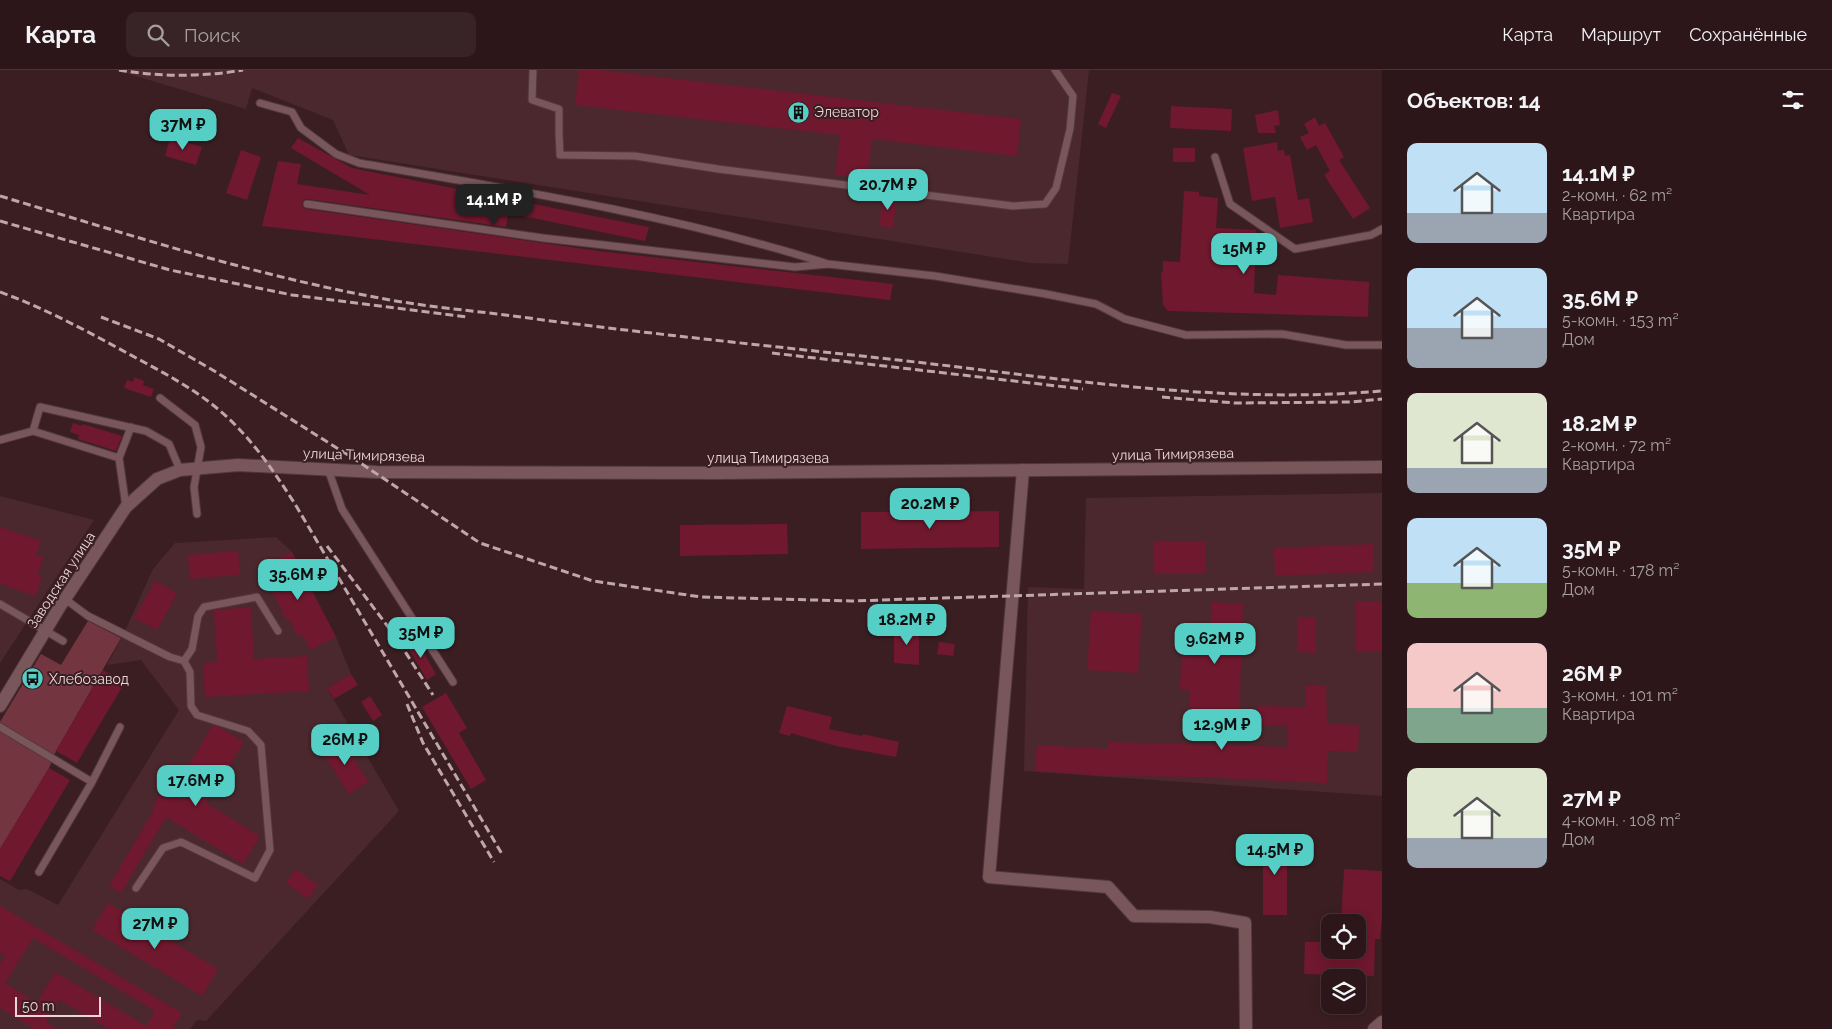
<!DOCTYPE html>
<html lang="ru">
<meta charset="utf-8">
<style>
:root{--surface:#2c161a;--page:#382327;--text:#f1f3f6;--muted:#a69fa2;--line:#483539;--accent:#55cec5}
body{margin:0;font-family:Raleway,sans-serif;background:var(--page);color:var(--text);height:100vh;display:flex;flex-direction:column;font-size:19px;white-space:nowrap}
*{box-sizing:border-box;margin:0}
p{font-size:16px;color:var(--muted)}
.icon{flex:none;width:28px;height:28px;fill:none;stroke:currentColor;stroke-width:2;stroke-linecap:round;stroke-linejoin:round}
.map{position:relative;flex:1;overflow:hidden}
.details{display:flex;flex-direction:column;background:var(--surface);width:450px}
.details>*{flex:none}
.buttons{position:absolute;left:1321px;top:844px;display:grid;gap:10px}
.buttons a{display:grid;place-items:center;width:45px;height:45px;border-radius:10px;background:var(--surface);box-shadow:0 2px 12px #0003,0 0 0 1px var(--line);font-size:25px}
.scale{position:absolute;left:15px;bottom:12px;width:86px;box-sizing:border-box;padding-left:5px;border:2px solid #ebd7d9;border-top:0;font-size:14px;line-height:18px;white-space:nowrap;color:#ebd7d9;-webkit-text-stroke:4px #3b1e22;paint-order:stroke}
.price{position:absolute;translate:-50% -42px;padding:0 11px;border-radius:10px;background:var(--accent);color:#111;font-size:16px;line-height:32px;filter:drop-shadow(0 1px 2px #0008)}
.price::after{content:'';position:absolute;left:50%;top:30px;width:15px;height:11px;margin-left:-8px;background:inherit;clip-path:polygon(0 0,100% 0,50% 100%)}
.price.current{background:#222;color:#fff}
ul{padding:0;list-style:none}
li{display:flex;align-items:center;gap:15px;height:125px;padding:0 25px}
li span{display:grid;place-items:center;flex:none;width:140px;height:100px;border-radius:10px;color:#555}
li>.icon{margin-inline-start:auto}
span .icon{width:60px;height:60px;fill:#fffc;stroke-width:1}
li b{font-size:21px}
h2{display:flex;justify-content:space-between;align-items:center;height:60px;padding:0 25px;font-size:21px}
header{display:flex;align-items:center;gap:30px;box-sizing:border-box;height:70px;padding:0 25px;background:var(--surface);border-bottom:1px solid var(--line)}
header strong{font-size:24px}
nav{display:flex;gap:28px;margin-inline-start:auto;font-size:18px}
.search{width:350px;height:45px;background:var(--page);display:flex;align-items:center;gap:12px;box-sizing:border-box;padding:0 18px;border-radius:10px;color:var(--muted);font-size:19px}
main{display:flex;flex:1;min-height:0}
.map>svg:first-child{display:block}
.built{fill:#4b282d}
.green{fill:#733640}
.building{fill:#70182e;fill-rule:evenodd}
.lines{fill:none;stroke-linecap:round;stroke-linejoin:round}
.service-casing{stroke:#51393d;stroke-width:9}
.minor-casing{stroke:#51393d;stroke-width:14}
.secondary-casing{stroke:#51393d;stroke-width:14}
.service{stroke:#78565a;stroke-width:7}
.minor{stroke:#78565a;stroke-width:12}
.secondary{stroke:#78565a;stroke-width:12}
.rail{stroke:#bea7aa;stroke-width:3;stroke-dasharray:8 4;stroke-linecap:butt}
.labels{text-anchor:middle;stroke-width:4;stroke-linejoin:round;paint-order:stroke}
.poi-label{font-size:14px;fill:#ebd7d9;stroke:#3b1e22;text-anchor:start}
.street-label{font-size:14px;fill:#ebd7d9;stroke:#3b1e22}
</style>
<header>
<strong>Карта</strong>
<div class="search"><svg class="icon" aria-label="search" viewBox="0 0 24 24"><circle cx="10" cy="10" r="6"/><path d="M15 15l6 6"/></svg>Поиск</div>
<nav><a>Карта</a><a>Маршрут</a><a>Сохранённые</a></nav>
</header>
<main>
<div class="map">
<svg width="1382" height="959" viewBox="0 0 1382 959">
<rect width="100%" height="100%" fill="#3b1e22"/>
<path class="built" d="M116 0H1089L1068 194 1031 193 349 85 333 50 252 18 246 39Z
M1382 423V726L1024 701 1028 517 1084 519 1086 428Z
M0 426 94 450 0 593Z
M276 467 292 482 336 567 351 604 327 618 399 741 206 951 197 950 190 959H0V809L19 820 27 819 58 835 179 640 141 590 107 595 124 563 153 499 175 473Z"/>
<path class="green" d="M88 551 121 568 56 681 49 698 0 779V652L41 584 61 595Z"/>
<path class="building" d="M579 0H599L1021 49 1017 86 872 69 867 108 835 105 840 65 575 35Z
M1112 23 1121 26 1106 58 1098 54Z
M1171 36 1232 39 1231 61 1170 58Z
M1278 40 1280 55 1274 56 1276 63H1258L1255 45Z
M1315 47 1319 56 1325 53 1344 87 1339 90 1370 138 1353 149 1324 105 1330 101 1316 75 1307 80 1300 67 1309 63 1304 54Z
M170 68 202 77 196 95 165 86Z
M298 68 352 98 649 157 645 171 508 143 506 157 308 129H305L302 133V136L306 139 598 181 893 214 890 230 262 156 278 91 301 94 297 114 370 125 291 78Z
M1277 72 1278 81 1284 80 1285 86 1290 85 1298 130 1309 128 1313 152 1280 158 1275 127 1252 131 1243 78Z
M1173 78H1195V92H1173Z
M241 80 261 87 247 130 226 123Z
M1184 121 1199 122V126L1218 128 1216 158 1256 160 1254 223 1276 225 1278 205 1369 212 1368 247 1168 241 1163 235 1161 202 1163 201V191L1180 192Z
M883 125 897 127 893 158 879 156Z
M134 307 144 311 143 315 154 319 151 327 124 318 127 310 133 312Z
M73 353 82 356 83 354 122 366 116 381 78 369 79 365 70 362Z
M999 441V477L861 479V442Z
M787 454 788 484 680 486V455Z
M0 457 41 471 36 485 44 487 37 505 42 506 35 526 0 514Z
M1154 472H1205V504H1154Z
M1373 474 1374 502 1275 506 1274 478Z
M238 481 240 505 190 509 188 485Z
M292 482 336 567 311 580 303 565 298 567 289 549 287 551 260 498Z
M155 511 177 523 157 560 134 548Z
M1212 532 1243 534 1239 653 1197 651 1198 642H1190V620L1180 619 1182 567 1193 568V556L1210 557Z
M1356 532H1382V581H1355Z
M251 537 254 589 307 586 309 621 205 627 203 593 217 592 214 540Z
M1091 541 1142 544 1138 603 1087 600Z
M1297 547H1316V583L1297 582Z
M894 558 919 559V595L894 593Z
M415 568 436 604 427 610 406 574Z
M939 572 955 574 953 586 937 584Z
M103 600 125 612 77 693 56 681Z
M351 604 358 615 334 629 327 618Z
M1326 615 1327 654 1359 655 1358 682 1328 681 1327 713 1194 707 1107 706 1035 701 1037 675 1108 679V672L1287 677 1288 655H1257L1258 636 1306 637 1305 616Z
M446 623 467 658 459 663 486 710 471 719 422 637Z
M370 626 382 645 373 651 361 632Z
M787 636 832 647 829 659 862 666 863 664 899 672 896 687 836 676 791 663 790 666 779 663Z
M213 655 219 657 244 672 206 733 260 766 243 794 166 747 121 823 109 816 154 740 152 738 167 712 175 717Z
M341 668 368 712 349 724 321 680Z
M49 698 70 710 10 811 0 806V779Z
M1263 767H1287V845H1263Z
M296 799 318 815 308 829 286 813Z
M1344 799 1382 801V845L1380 869H1375L1374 906 1304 904 1305 872H1330V880H1358V852H1341Z
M108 833 218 899 202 926 92 860Z
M0 836 182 943 172 959H109L59 930 46 952 56 959H35L0 938V894L5 886 0 883ZM33 868 155 941 146 956 55 902 37 933 5 913Z"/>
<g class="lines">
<defs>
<path id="service" d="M533 0 532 30 559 39V63L560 85 635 86 718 99 1013 136 1045 134 1056 118 1070 59 1073 26 1055 0
M260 33 292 42 301 58 336 84 359 93C516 120 673 145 825 193
M1215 87 1230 134 1295 179 1371 165 1382 159
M307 134 543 168 795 197 828 194 864 198 935 206 1046 224 1096 234 1125 249 1186 265 1282 264 1346 275H1382
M160 328 195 355 201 377 194 417 197 444
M0 370 33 361
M119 388 131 357
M328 399 342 439 453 612
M126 437 119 388 33 361 40 337 146 361 169 374 180 400
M65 529 88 546 170 587 184 591 190 602 191 636 197 645 248 661 261 675 270 780 255 808 181 772 163 778 136 818
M0 534 63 571
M184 591 192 579 198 546 204 537 257 527 278 561
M0 657 92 712 120 657
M39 802 92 712"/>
<path id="minor" d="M1023 400 989 807 1108 817 1134 846 1210 847 1245 853 1246 959
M1374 959 1382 952"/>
<path id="secondary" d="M0 636 59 538 126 437 157 409 180 400 238 395 376 402 719 403 1382 397"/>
</defs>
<use href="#service" class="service-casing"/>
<use href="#minor" class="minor-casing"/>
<use href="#secondary" class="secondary-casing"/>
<use href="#service" class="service"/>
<use href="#minor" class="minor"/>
<use href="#secondary" class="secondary"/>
<path class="rail" d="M119 0C159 7 203 7 243 0
M0 126C124 163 246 203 374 227 419 236 467 240 513 246 641 263 770 276 898 290 1059 308 1220 335 1382 321
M0 151 170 200 292 225 467 247
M0 222C44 238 85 260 127 283 162 302 198 320 227 347 254 372 275 403 295 434L502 784
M101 247 159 269 216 302 356 390 480 473 593 511 701 527 851 531 1382 514
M772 283 1083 319
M1162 327 1235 333 1350 332 1382 329
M327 476 395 566 433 625
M407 634 423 673 494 792"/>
</g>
<defs>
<symbol id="building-disc" viewBox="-11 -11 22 22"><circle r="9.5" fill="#55cec5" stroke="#3b1e22"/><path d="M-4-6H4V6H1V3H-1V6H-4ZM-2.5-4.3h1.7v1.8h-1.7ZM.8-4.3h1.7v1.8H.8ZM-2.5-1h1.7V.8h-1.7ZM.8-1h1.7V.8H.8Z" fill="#111"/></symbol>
<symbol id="bus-disc" viewBox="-11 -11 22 22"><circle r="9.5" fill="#55cec5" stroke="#3b1e22"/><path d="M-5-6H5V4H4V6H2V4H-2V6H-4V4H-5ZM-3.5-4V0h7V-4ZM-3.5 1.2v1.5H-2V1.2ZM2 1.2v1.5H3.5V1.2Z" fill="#111"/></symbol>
</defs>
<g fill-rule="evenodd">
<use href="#building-disc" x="786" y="30" width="25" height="25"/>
<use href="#bus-disc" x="20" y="596" width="25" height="25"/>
</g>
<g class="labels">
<g class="poi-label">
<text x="814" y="47">Элеватор</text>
<text x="49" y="614">Хлебозавод</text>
</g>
<g class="street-label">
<text transform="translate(1173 384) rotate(-1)" y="5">улица Тимирязева</text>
<text transform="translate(364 385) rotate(2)" y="5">улица Тимирязева</text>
<text x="768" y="393">улица Тимирязева</text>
<text transform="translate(61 510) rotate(-57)" y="5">Заводская улица</text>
</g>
</g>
</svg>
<div class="buttons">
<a><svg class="icon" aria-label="locate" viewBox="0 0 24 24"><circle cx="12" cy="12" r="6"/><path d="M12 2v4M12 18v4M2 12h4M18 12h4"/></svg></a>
<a><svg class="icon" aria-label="layers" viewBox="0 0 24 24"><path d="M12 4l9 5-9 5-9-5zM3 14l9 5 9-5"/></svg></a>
</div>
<div class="scale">50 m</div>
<b class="price" style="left:183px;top:81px">37M ₽</b>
<b class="price" style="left:888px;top:141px">20.7M ₽</b>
<b class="price current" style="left:494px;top:156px">14.1M ₽</b>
<b class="price" style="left:1244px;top:205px">15M ₽</b>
<b class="price" style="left:930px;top:460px">20.2M ₽</b>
<b class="price" style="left:298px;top:531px">35.6M ₽</b>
<b class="price" style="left:907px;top:576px">18.2M ₽</b>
<b class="price" style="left:421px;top:589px">35M ₽</b>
<b class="price" style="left:1215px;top:595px">9.62M ₽</b>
<b class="price" style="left:1222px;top:681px">12.9M ₽</b>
<b class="price" style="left:345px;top:696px">26M ₽</b>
<b class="price" style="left:196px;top:737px">17.6M ₽</b>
<b class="price" style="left:1275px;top:806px">14.5M ₽</b>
<b class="price" style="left:155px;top:880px">27M ₽</b>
</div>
<section class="details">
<h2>Объектов: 14<svg class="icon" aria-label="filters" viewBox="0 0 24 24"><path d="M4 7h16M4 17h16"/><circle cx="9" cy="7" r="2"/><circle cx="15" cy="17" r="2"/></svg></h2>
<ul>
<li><span style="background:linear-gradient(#bfe0f5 70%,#9aa5b1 0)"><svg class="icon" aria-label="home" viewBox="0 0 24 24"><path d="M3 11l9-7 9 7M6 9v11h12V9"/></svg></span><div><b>14.1M ₽</b><p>2-комн. · 62 m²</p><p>Квартира</p></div></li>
<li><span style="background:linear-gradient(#bfe0f5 60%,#9aa5b1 0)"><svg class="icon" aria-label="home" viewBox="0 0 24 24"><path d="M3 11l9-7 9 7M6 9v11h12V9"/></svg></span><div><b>35.6M ₽</b><p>5-комн. · 153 m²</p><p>Дом</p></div></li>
<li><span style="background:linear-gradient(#dfe7d0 75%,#9aa5b1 0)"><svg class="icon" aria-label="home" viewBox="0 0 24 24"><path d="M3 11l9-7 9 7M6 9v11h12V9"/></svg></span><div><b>18.2M ₽</b><p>2-комн. · 72 m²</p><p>Квартира</p></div></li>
<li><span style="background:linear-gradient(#bfe0f5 65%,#8fb573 0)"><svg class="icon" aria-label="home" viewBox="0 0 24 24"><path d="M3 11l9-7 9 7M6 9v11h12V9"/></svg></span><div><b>35M ₽</b><p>5-комн. · 178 m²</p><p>Дом</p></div></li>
<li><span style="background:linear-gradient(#f6c9c9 65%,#7fa58c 0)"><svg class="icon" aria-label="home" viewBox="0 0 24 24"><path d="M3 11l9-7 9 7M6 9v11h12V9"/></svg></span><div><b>26M ₽</b><p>3-комн. · 101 m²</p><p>Квартира</p></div></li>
<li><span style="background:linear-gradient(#dfe7d0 70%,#9aa5b1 0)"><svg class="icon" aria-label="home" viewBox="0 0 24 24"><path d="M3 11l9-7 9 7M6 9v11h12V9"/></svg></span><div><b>27M ₽</b><p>4-комн. · 108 m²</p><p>Дом</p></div></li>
</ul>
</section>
</main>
